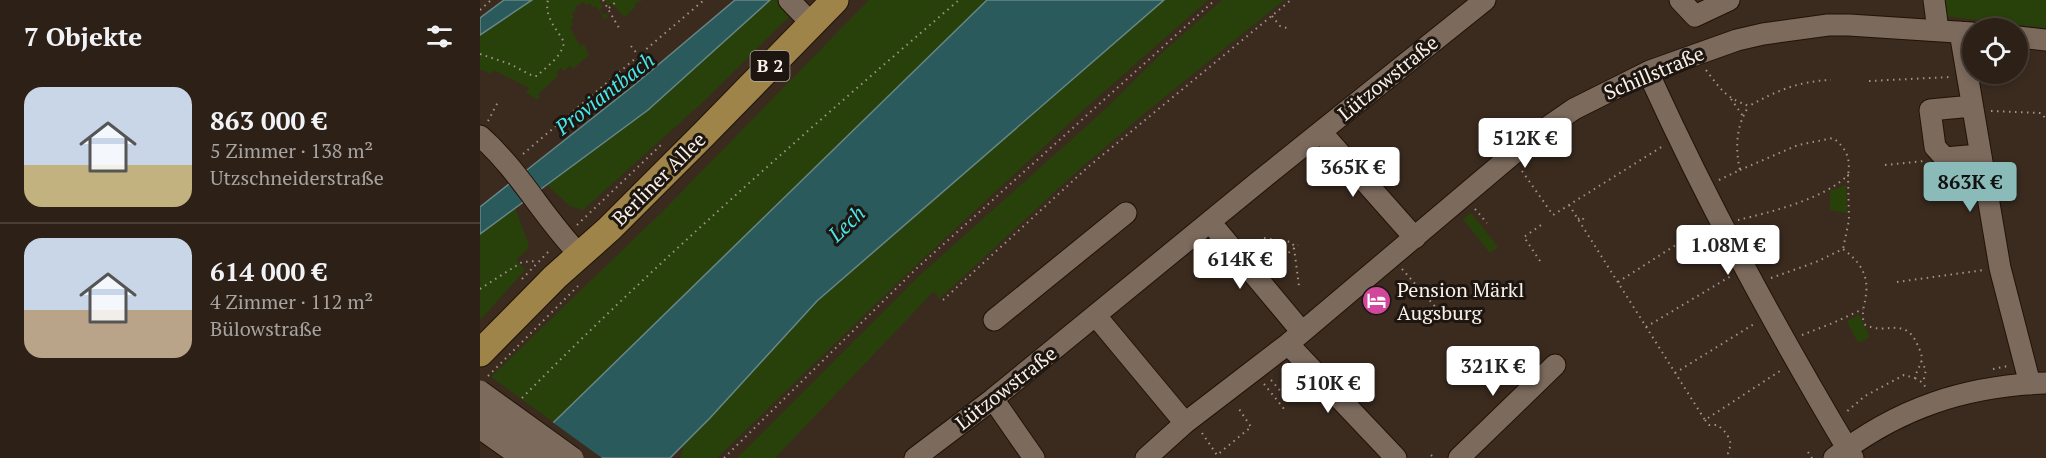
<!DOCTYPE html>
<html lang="de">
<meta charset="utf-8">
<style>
:root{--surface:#2c2017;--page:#342820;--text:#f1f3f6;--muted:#a6a3a1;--line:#483e36;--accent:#8bbbb9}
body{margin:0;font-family:"PT Serif",serif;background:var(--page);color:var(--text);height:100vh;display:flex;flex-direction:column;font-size:22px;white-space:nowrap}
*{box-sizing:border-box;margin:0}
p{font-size:20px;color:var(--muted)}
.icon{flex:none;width:33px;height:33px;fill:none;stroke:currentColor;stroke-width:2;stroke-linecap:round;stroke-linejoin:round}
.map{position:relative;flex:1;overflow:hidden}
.drawer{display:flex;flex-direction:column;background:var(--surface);width:480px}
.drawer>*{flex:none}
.tools{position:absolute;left:1482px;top:18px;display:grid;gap:12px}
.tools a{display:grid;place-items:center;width:66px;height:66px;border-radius:50%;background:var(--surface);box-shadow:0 3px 9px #0003,0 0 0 2px var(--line);font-size:30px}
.price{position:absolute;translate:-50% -51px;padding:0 14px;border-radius:6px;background:#fff;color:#222;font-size:20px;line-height:39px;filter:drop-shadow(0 2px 3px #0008)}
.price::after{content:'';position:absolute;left:50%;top:36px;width:18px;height:14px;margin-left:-9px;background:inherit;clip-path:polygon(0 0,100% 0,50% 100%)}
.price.active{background:var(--accent);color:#111}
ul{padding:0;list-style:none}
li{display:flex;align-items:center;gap:18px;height:150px;padding:0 24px}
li+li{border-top:2px solid var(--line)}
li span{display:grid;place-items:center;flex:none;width:168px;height:120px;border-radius:18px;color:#555}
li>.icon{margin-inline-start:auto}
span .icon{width:72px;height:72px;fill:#fffc;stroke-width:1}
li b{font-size:26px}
h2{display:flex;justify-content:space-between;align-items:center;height:72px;padding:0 24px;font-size:26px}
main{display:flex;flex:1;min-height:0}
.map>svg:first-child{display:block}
.green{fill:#28410b}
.water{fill:#2a5a5c;stroke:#688786;stroke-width:1.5}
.pier{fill:#3b2b1f}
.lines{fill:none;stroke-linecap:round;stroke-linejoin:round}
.minor-casing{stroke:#211308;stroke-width:23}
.major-casing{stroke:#211308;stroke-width:29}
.path{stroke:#a1948a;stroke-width:2;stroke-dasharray:1.5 4.5;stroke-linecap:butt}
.minor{stroke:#7c6a5d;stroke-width:21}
.major{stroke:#9e8449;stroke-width:27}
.tram{stroke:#b9ada4;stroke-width:1.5}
.minor-bridge-casing{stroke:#211308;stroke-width:23;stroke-linecap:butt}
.minor-bridge{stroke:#7c6a5d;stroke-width:21}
.labels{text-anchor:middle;stroke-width:6;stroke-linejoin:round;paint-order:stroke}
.shield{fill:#1c1510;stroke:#b7aea7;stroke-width:1.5}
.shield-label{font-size:18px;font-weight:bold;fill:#faf0e8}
.street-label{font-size:20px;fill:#faf0e8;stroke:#1c1510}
.poi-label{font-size:20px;fill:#faf0e8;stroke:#1c1510;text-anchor:start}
.water-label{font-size:21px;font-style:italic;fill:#48e5eb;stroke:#1c1510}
</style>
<main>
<section class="drawer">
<h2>7 Objekte<svg class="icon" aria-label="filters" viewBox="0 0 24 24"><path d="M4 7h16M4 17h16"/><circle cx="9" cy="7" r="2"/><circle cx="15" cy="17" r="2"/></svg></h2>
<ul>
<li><span style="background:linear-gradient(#c9d6e8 65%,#c2b280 0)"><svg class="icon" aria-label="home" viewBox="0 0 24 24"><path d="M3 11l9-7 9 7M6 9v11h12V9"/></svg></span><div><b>863 000 €</b><p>5 Zimmer · 138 m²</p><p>Utzschneiderstraße</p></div></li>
<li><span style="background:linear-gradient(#c9d6e8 60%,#b9a48a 0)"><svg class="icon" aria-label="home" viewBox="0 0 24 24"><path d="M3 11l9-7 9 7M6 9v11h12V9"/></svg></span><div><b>614 000 €</b><p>4 Zimmer · 112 m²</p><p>Bülowstraße</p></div></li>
</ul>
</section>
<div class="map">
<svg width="1566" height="458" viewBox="0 0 1566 458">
<rect width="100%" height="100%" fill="#3b2b1f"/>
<path class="green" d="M52 0H119L123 7 119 10 123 15 127 13 128 17 124 19 116 6 113 7 110 3 106 5 103 2 95 7 96 10 92 13 94 18 91 20 93 25 90 27 100 46 104 44 109 55 93 69 90 65 84 71 81 68 76 73 78 76 58 94 60 97 57 100 46 92 49 88 13 70 11 74 0 69V35Z
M125 0H163L156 3 155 7 145 17 131 3 128 5Z
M290 0H298L311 15 224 101 103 210 90 206 67 185 168 110Z
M389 0H507L73 422 11 377 183 211Z
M684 0H728L609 105 434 267 237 458H201L203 445 230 418 337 302Z
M742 0H804L665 113 593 175 459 299 454 291 295 458H257L439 276 620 114 682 53Z
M1461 0H1566V28L1464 16Z
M1366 185 1367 213 1350 210V191Z
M35 208 49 245 48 249 36 260 45 270 0 320V234Z
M991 213 1018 247 1010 253 983 219Z
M1379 315 1390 337 1378 343 1367 321Z"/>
<path class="water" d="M24 0H52L0 35V18Z
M255 0H290L168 110 0 234V207L153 86Z
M507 0H684L337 301 230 418 190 458H37Z"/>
<path class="pier" d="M71 421 122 458H34Z"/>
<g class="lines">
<defs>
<path id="minor" d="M309 0 332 24
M1200 0 1215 16 1249 0
M1454 0 1458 30
M1480 32 1520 268 1550 384
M1538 37 1566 40
M1170 71 1173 83C1232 212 1300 336 1373 458
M1492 106 1450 110 1455 147 1465 158 1499 155
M841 132 935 238
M0 136C39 170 63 217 99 254
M730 222 822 332
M616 316 705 423
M514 320 646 213
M808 344 916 458
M513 399 554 458
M435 458 513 399 777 183 1005 0
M666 458 705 423 808 344 1052 138 1094 109 1170 71 1257 40 1283 34 1348 25H1369L1492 33
M979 458 1075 365
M1354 458C1418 408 1485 386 1566 383"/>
<path id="major" d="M0 353 75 277 129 229 225 133 355 0"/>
</defs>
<use href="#minor" class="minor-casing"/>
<use href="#major" class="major-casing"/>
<path class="path" d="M123 0 139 28
M129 8 138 0
M0 10 11 0
M792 16 800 26 807 28
M151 46 158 55
M0 54 30 64 53 76H57C67 66 82 57 84 42 76 28 64 16 68 0
M1226 70C1242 91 1245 97 1269 106 1296 91 1319 81 1351 80
M1389 81 1470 77
M1251 99 1263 116
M1511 111 1561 113 1566 119
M8 121 18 102
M43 154 224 0
M1405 165 1444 161
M1260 170 1318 145 1353 138C1366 148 1371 158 1368 175
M1042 171 1073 215 1183 146
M1239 180 1260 170C1255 148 1256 125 1269 106
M1089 205 1225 420 1300 371
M995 209 1007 223
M1098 219 1102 217 1105 222
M1258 220C1291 212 1344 199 1368 175L1369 220 1363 249
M97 225 182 144
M784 238 811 242 815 247
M814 248 819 286
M1060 261 1044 237 1064 223
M790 268 818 245
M922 269 966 319
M1291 278 1336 262 1363 249C1378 260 1389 274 1386 294 1385 305 1381 312 1384 324 1405 337 1425 314 1438 346 1440 350 1442 355 1442 360 1440 366 1436 372 1435 378L1424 375 1385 396 1365 413
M42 279 71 249
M1138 282 1224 227
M1417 282 1504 270
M0 289 42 262 57 261
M463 300 608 167 811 0
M1166 327 1251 276
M1322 335 1353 323 1383 309
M1441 361 1446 370 1443 383
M1513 369 1528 366
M1195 373 1274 324
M8 376 98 286
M1435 378 1443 383 1446 388
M791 380 803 394
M784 384 805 410
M42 398C180 258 330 128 479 0
M1225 420 1229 425H1238L1247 434 1251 444 1248 453 1251 458
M722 433 737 455 771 427 757 406
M1328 452 1332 458
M951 455 954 458
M244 458 436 269 735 0"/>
<use href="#minor" class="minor"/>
<use href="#major" class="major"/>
<path class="tram" d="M0 402 76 458
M0 415 59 458"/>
<defs>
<path id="minor-bridge" d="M0 391 93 458
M5 412 67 458
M0 428 42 458"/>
</defs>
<use href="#minor-bridge" class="minor-bridge-casing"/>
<use href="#minor-bridge" class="minor-bridge"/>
</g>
<defs>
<symbol id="hotel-disc" viewBox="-11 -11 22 22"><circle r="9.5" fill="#d1479c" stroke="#1c1510"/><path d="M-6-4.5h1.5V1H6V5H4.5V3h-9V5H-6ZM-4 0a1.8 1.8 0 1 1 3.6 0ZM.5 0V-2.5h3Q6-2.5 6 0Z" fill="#fff"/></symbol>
</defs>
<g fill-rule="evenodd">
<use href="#hotel-disc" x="880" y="284" width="33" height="33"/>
</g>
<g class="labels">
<rect class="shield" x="270.5" y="51" width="39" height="30" rx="4.5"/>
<g class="shield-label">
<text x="290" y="72">B 2</text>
</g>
<g class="street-label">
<text transform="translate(1174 73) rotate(-23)" y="7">Schillstraße</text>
<text transform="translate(908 78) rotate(-39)" y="7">Lützowstraße</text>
<text transform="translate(179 179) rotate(-45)" y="7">Berliner Allee</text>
<text transform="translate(526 388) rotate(-38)" y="7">Lützowstraße</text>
</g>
<g class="poi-label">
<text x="917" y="297">Pension Märkl<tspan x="917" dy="23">Augsburg</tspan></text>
</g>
<g class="water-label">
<text transform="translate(125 94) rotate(-38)" y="7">Proviantbach</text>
<text transform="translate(367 224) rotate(-44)" y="7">Lech</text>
</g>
</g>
</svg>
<div class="tools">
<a><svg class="icon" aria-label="locate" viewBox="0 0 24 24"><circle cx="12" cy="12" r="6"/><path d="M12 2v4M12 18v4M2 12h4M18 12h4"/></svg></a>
</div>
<b class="price" style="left:1045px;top:169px">512K €</b>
<b class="price" style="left:873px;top:198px">365K €</b>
<b class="price active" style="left:1490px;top:213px">863K €</b>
<b class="price" style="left:1248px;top:276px">1.08M €</b>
<b class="price" style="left:760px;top:290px">614K €</b>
<b class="price" style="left:1013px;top:397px">321K €</b>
<b class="price" style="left:848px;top:414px">510K €</b>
</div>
</main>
